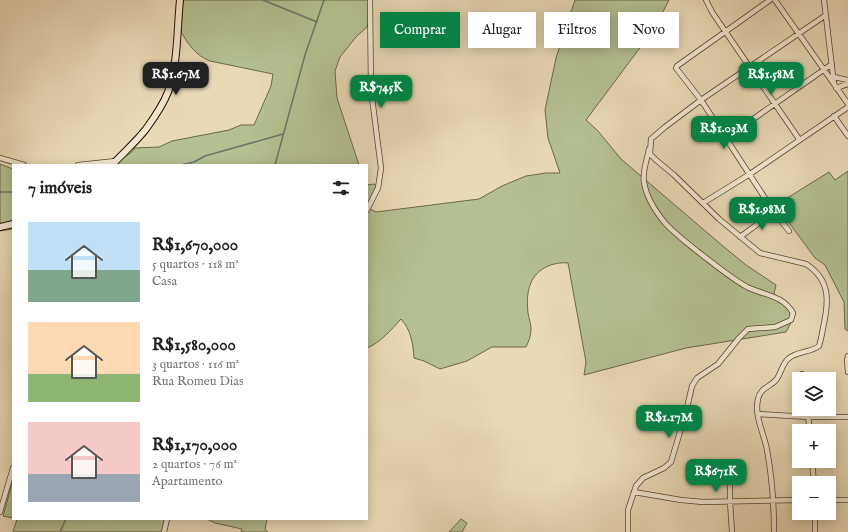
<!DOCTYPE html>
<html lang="pt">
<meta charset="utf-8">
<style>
:root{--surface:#fff;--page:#f2f2f2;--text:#202124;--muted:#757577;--accent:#0b8043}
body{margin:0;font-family:"IM FELL English",serif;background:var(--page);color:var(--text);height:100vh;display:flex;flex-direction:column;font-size:15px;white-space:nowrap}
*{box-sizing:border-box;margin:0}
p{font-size:13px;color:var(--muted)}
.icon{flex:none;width:22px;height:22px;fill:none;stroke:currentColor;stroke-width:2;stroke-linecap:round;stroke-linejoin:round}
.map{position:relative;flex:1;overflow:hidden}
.panel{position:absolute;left:12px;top:164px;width:356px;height:356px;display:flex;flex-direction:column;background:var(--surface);border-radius:0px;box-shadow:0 2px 10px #0003}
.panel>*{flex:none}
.hud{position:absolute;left:380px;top:12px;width:380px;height:36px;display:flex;gap:8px}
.controls{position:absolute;left:792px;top:372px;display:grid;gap:8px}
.controls a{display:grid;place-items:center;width:44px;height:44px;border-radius:0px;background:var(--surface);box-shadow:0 2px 10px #0003;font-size:20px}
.price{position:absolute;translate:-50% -34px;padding:0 9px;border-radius:8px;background:var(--accent);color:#fff;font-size:13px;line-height:26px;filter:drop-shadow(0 1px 2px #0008)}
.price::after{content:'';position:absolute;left:50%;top:24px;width:12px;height:9px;margin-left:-6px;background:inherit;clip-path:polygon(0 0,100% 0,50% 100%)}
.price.on{background:#222;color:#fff}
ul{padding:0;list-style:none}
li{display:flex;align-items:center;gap:12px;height:100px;padding:0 16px}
li span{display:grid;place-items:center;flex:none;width:112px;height:80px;border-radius:0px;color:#555}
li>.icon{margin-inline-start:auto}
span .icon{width:48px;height:48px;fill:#fffc;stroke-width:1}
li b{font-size:17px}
h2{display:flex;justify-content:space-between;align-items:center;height:48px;padding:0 16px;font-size:17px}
.pill{padding:0 14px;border-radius:0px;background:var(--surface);box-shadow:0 2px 10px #0003;font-size:14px;line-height:36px}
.pill.on{background:var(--accent);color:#fff}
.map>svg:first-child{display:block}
.green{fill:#b4c090;stroke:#6c6848}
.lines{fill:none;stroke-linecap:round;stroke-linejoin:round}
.stream{stroke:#697767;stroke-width:1.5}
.street-casing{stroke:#55432e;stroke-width:6}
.secondary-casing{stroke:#241101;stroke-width:8}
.street{stroke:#f1e7d0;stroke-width:4.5}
.secondary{stroke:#f1e7d0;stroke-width:6}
</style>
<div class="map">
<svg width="848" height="532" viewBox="0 0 848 532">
<rect width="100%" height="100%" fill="#e9dab6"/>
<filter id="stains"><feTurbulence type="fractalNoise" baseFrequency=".005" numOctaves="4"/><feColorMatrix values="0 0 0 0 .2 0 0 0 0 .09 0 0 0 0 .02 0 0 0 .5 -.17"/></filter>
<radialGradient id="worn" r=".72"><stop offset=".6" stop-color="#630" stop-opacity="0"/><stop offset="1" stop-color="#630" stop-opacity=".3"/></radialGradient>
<path class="green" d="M183 0H369V20L367 27 356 37 340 57 335 71 337 98 359 165H113L132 152 135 148 159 147 172 141 229 130 241 125H254L271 86 273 74 210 61C195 55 189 45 181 32Z
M575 0H669L654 29 586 120 598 131 621 159 724 247 746 265 776 285 774 294 786 304 795 315 786 332 686 348 584 375 586 362 568 263C561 262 552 264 546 267 528 276 526 295 528 313 529 319 531 324 531 329 531 335 529 341 526 347H492L467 361 440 369 424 361 414 358C413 343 411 330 401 319 391 330 381 342 367 348V185L374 184 377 186 368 208 376 212 479 199 502 186 526 176 546 173H560L548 138 545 110 556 58Z
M0 164 13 169V229L0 231Z
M848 171V331L845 329 844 302 825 265 815 258 776 205 829 172 835 180Z
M13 480V518L3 516Z
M17 519H169L166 532H13Z
M207 519H267L265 529 268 532H241L242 529 215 523Z
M461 519 467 523 462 532H449Z"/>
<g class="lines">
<path class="stream" d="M263 0 317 22
M180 165 194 162 205 156 283 134
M275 165 305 55 324 0
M0 192H13
M60 532 66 519"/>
<defs>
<path id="street" d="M706 0 712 12 725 31 799 139
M770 0 677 66 676 68 701 100 774 212 789 231
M775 0 848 104
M824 0 834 84
M834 77 848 80
M836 88 848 84
M834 116 848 136
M726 138 832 64
M0 158 24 165
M78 165 116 161
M703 203 750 174 848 107
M367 210 378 188 381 168 371 90 370 0
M740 237 774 212
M848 356 847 360 848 372
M802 374 803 379
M807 409 810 431
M758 414 809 417H848
M812 461 814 483
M730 472V501L732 532
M634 492 681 500 703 502 799 500
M829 500H848
M0 512 13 468
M815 513V532
M164 532 167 519
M628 532V510L636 486 643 478 664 468 671 462 686 412 692 386 697 378 718 364 739 338 748 329 775 327 791 320 793 313C783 295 763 295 747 287 729 277 713 263 697 251 686 242 674 233 665 223 656 212 646 196 644 182 642 172 647 160 649 149
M774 532C774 504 772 477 767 450 764 433 754 416 758 399 760 388 770 387 776 380 781 374 782 364 788 359 796 351 810 353 819 346 821 340 822 334 823 328 829 302 831 280 806 264L760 253 719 219 674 175 656 160 650 154 651 139 665 127 701 100 826 15"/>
<path id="secondary" d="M112 165C123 153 136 142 146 129 154 118 163 105 168 92 178 65 177 29 180 0
M0 227 13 224"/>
</defs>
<use href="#street" class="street-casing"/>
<use href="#secondary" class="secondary-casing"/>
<use href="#street" class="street"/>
<use href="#secondary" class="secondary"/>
</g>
<rect width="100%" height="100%" filter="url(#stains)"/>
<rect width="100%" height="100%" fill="url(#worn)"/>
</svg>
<div class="controls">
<a><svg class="icon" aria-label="layers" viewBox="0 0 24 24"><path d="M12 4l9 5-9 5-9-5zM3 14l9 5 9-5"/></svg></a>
<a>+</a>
<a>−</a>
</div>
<b class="price on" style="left:176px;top:96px">R$1.67M</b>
<b class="price" style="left:771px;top:96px">R$1.58M</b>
<b class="price" style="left:381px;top:109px">R$745K</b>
<b class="price" style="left:724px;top:150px">R$1.03M</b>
<b class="price" style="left:762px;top:231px">R$1.98M</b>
<b class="price" style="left:669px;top:439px">R$1.17M</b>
<b class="price" style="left:716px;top:493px">R$671K</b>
<div class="hud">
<a class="pill on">Comprar</a>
<a class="pill">Alugar</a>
<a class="pill">Filtros</a>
<a class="pill">Novo</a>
</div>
<section class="panel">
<h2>7 imóveis<svg class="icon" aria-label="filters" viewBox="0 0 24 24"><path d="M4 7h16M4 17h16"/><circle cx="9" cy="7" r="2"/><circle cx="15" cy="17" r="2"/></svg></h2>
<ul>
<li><span style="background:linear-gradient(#bfe0f5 60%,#7fa58c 0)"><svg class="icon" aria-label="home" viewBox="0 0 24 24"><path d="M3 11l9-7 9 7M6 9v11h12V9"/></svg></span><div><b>R$1,670,000</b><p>5 quartos · 118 m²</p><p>Casa</p></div></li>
<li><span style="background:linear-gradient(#ffd9b3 65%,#8fb573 0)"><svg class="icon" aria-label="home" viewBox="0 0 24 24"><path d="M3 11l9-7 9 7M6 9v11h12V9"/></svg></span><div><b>R$1,580,000</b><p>3 quartos · 116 m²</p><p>Rua Romeu Dias</p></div></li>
<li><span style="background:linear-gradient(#f6c9c9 65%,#9aa5b1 0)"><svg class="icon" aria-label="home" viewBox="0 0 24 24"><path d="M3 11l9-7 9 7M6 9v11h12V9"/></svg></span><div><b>R$1,170,000</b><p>2 quartos · 76 m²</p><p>Apartamento</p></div></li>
</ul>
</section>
</div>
